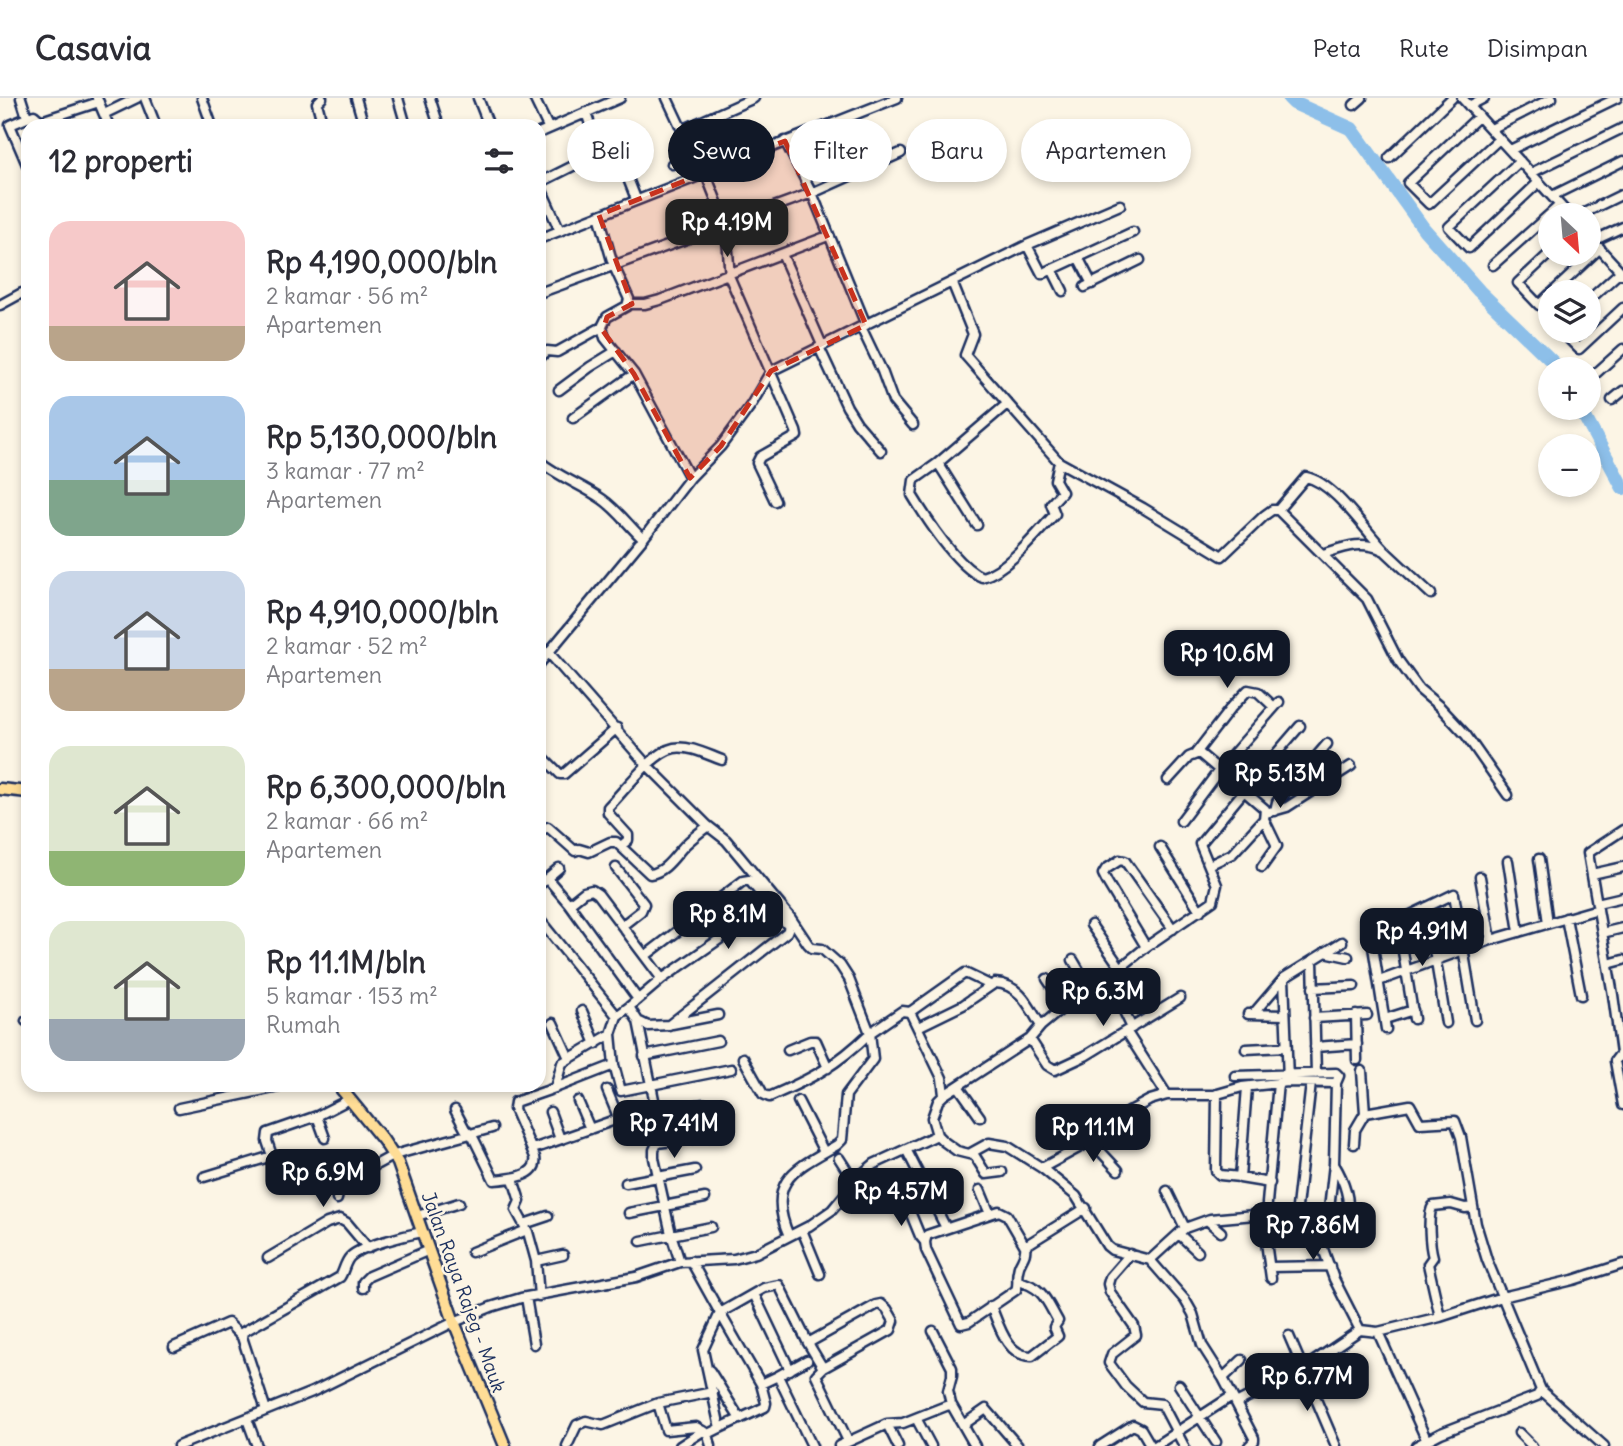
<!DOCTYPE html>
<html lang="id">
<meta charset="utf-8">
<style>
:root{--surface:#fff;--page:#f7f7f7;--text:#2b2b33;--muted:#7c7c81;--line:#e1e1e2;--accent:#111827}
body{margin:0;font-family:Delius,sans-serif;background:var(--page);color:var(--text);height:100vh;display:flex;flex-direction:column;font-size:26px;white-space:nowrap}
*{box-sizing:border-box;margin:0}
p{font-size:23px;color:var(--muted)}
.icon{flex:none;width:38px;height:38px;fill:none;stroke:currentColor;stroke-width:2;stroke-linecap:round;stroke-linejoin:round}
.map{position:relative;flex:1;overflow:hidden}
.drawer{position:absolute;left:21px;top:21px;width:525px;height:973px;display:flex;flex-direction:column;background:var(--surface);border-radius:21px;box-shadow:0 4px 10px #0003}
.drawer>*{flex:none}
.guide{position:absolute;left:567px;top:21px;width:665px;height:63px;display:flex;gap:14px}
.needle{width:46px;rotate:154deg}
.buttons{position:absolute;left:1538px;top:105px;display:grid;gap:14px}
.buttons a{display:grid;place-items:center;width:63px;height:63px;border-radius:50%;background:var(--surface);box-shadow:0 4px 10px #0003;font-size:35px}
.price{position:absolute;translate:-50% -60px;padding:0 16px;border-radius:14px;background:var(--accent);color:#fff;font-size:23px;line-height:46px;filter:drop-shadow(0 2px 4px #0008)}
.price::after{content:'';position:absolute;left:50%;top:42px;width:21px;height:16px;margin-left:-10px;background:inherit;clip-path:polygon(0 0,100% 0,50% 100%)}
.price.on{background:#222;color:#fff}
ul{padding:0;list-style:none}
li{display:flex;align-items:center;gap:21px;height:175px;padding:0 28px}
li span{display:grid;place-items:center;flex:none;width:196px;height:140px;border-radius:21px;color:#555}
li>.icon{margin-inline-start:auto}
span .icon{width:84px;height:84px;fill:#fffc;stroke-width:1}
li b{font-size:30px}
h2{display:flex;justify-content:space-between;align-items:center;height:84px;padding:0 28px;font-size:30px}
.chip{padding:0 24px;border-radius:32px;background:var(--surface);box-shadow:0 4px 10px #0003;font-size:24px;line-height:63px}
.chip.on{background:var(--accent);color:#fff}
header{display:flex;align-items:center;gap:42px;box-sizing:border-box;height:98px;padding:0 35px;background:var(--surface);border-bottom:2px solid var(--line)}
header strong{font-size:33px}
nav{display:flex;gap:38px;margin-inline-start:auto;font-size:24px}
.map>svg:first-child{display:block}
.lines{fill:none;stroke-linecap:round;stroke-linejoin:round}
.river{stroke:#8dbfe9;stroke-width:14}
.minor-casing{stroke:#1b2f5e;stroke-width:13}
.major-casing{stroke:#1b2f5e;stroke-width:15}
.minor{stroke:#fcf5e5;stroke-width:8}
.major{stroke:#ffdd96;stroke-width:10}
.marked{fill:#c8321e;fill-opacity:0.2;stroke:#c8321e;stroke-width:5;stroke-dasharray:14 9;stroke-linejoin:round}
.labels{text-anchor:middle;stroke-width:5;stroke-linejoin:round;paint-order:stroke}
.street-label{font-size:19px;fill:#1b2f5e;stroke:#fcf5e5}
</style>
<header>
<strong>Casavia</strong>
<nav><a>Peta</a><a>Rute</a><a>Disimpan</a></nav>
</header>
<div class="map">
<svg width="1623" height="1348" viewBox="0 0 1623 1348">
<rect width="100%" height="100%" fill="#fcf5e5"/>
<filter id="ink" filterUnits="userSpaceOnUse"><feTurbulence type="fractalNoise" baseFrequency=".0143" numOctaves="2"/><feDisplacementMap in="SourceGraphic" scale="14" xChannelSelector="R" yChannelSelector="G"/><feConvolveMatrix kernelMatrix="1 2 1 2 8 2 1 2 1" color-interpolation-filters="sRGB"/></filter>
<g filter="url(#ink)">
<g class="lines">
<path class="river" d="M1289 0 1294 5 1352 31 1424 131 1479 193 1560 271
M1580 310 1623 390"/>
<defs>
<path id="minor" d="M21 0 27 19
M97 0 109 28
M145 0 156 28
M202 0 212 28
M322 0 317 5 323 28
M356 0 364 28
M398 0 406 28
M430 0 439 28
M478 0 489 28
M534 0 548 29
M667 0 682 32 754 0
M1462 0 1569 117
M1354 7 1362 0
M1469 8 1484 0
M104 16 137 0
M1479 18 1408 85 1429 106 1499 41
M1491 31 1552 0
M539 35 620 0
M785 43 812 95 866 227
M1510 52 1617 0
M1389 60 1452 0
M1520 63 1449 129 1469 150 1539 84
M634 66 625 73 636 101
M672 66 688 52 682 32
M28 69 10 27 34 17 41 23 99 4
M705 74 726 127 730 180 796 333 797 338 760 359 757 365 775 403
M1531 75 1623 30
M539 85 599 55 586 14
M539 86 560 133
M1552 98 1623 63
M1120 107 1027 147 1042 176 1133 134
M599 117 613 166 629 201 627 208 607 219 602 229 605 240 634 276 690 380
M1580 117 1623 96
M1589 139 1623 176
M539 141 897 0
M1593 143 1623 129
M1550 155 1518 185 1539 207 1550 196
M782 156 822 247
M1078 159 1092 186
M1493 167 1560 107
M1052 171 1063 193
M952 184 973 236 965 257 1059 364 1143 410 1222 458 1265 417 1272 412H1278L1367 501 1398 562 1419 591 1440 609 1466 637 1508 697
M1085 189 1140 162
M1553 194 1600 150
M539 195 812 95 901 55
M1589 202 1621 173
M628 206H645L660 202 828 138
M0 207 22 195 28 196
M861 229 882 273 893 303 913 327
M1561 233 1579 251 1623 210
M819 249 847 309 857 325 881 353
M539 260 547 253 557 254 602 229
M1594 277 1623 251
M559 292 590 269 616 253
M1612 302 1623 293
M573 320 634 276
M539 363C559 379 582 387 602 401 618 412 629 428 643 441
M938 365 914 382 912 397C926 420 957 469 982 479 1008 472 1037 435 1055 416L1051 406 1062 394 1055 382 1059 364
M1278 412 1306 379C1335 385 1365 433 1386 454 1401 468 1416 482 1431 496
M977 427 938 365 1007 306
M1323 456C1345 449 1361 442 1383 452
M549 555 647 667 708 728 726 742 790 819 808 846 812 850 822 851 840 867 849 881 870 935 902 913 910 914 942 980 944 997
M539 566 642 442 690 380 721 348 751 307 771 273 1027 147
M539 655 560 676H564L617 630
M1196 655 1230 611 1248 592 1258 594 1274 609
M1168 682 1189 659 1199 655 1244 693 1200 746 1217 787 1213 803 1146 849 1108 880 1065 908 1041 928 1030 941 944 997 938 1003 932 1020 937 1037 943 1043 957 1053 969 1056 989 1045 1007 1048 1042 1070 1076 1098 1107 1148 1112 1152 1150 1162 1185 1202 1193 1216 1202 1247 1223 1280 1254 1340V1343L1249 1348
M539 692V701
M1275 713 1277 704 1327 646
M1266 715 1287 709 1351 668
M1181 723 1220 671 1279 604
M1623 732 1588 755 1613 897 1621 955 1615 963 1623 1007
M539 733 548 729 575 753 579 751 589 754 610 744H616L650 776C666 774 675 757 685 747 692 740 700 734 708 728
M621 748 628 742V737L608 715V709C624 693 653 654 674 650 689 647 708 657 722 662
M1160 749 1200 813
M1539 761 1548 825
M1508 763 1519 834
M1209 767 1232 756 1264 721 1265 711 1244 693 1300 628
M1262 769 1277 748 1264 721
M616 770 644 806 641 813 623 827
M1592 776 1623 769
M1480 779 1491 842
M547 780 569 806
M539 787 559 770
M1597 805 1623 799
M1427 809 1446 925
M1566 820 1581 897
M539 821 617 918 629 909
M1398 823 1414 921
M1091 827 1120 869
M1602 835 1623 830
M1146 849 1107 784 1103 776 1106 771 1120 762 1125 763 1173 831
M1325 854 1348 859
M1073 862 1090 891
M1608 866 1623 862
M1108 880 1132 930
M1284 880 1288 981
M1047 881 1065 908
M1379 883 1491 842 1598 811
M1313 890 1354 888
M637 900 569 806 584 794 592 792 598 796 662 881
M582 913 596 946
M910 914 965 875 990 887
M1254 915 1284 880 1313 862
M1248 916 1285 917
M1356 917 1357 962
M1314 920 1367 917
M1385 921 1413 912
M26 923 28 922
M638 923 648 928 669 927 787 834 789 829 749 782 743 783 645 858
M553 925 569 960
M672 926 718 917
M918 929 963 907 995 885C1020 886 1030 910 1041 928
M1386 931 1371 836 1454 796 1475 922
M1126 933 1167 997
M611 936 614 967 621 993 731 971
M1030 941 1047 967 1055 972 1085 958 1180 900
M1315 949 1357 946
M1246 951 1286 949
M788 952 810 943H816L828 970
M644 958 718 943
M743 960 763 996 769 999C811 981 836 968 870 935
M1362 973 1365 1015 1410 1007 1420 1025 1455 1023 1461 1039 1476 1126 1487 1162 1541 1292 1604 1348
M1316 976 1313 862 1342 844
M1235 978 1336 975 1339 978 1336 985 1334 1066 1328 1120
M958 988 980 1019
M1247 989 1240 1080 1270 1085
M555 990 614 967
M607 992 619 1021
M1217 996 1216 1073 1220 1077 1240 1079
M578 1003 590 1031
M798 1003 824 1054
M179 1010 288 987
M455 1012 465 1031 473 1039 494 1082C509 1081 539 1079 535 1059L514 1011 515 1004 555 990 562 965 611 936 617 918
M657 1013 704 1006
M550 1014 560 1041
M317 1018 325 1040
M1089 1041 1118 1072
M657 1045 714 1038
M1354 1046 1355 1032 1365 1015
M533 1051 612 1023 657 1017
M906 1051 946 1130
M973 1055 986 1076 1002 1074
M839 1060 855 1085
M1042 1070 1082 1048 1102 1031 1128 1014 1150 1002 1167 997H1214L1242 989 1288 984 1336 985
M204 1079 272 1058
M513 1081 520 1103 516 1112 528 1134 536 1163
M281 1084 267 1043 268 1035 317 1018 350 1001
M626 1085 695 1072
M980 1092 990 1116
M1167 1093 1185 1130
M904 1099 920 1138 925 1144
M337 1101 339 1092 346 1083 394 1057 492 1030
M629 1115 705 1100
M1266 1116 1343 1120C1355 1107 1342 1079 1334 1066
M417 1118 459 1105
M1296 1118 1311 985
M1207 1122 1221 1134
M524 1126 548 1118
M802 1132 820 1176
M1180 1137 1198 1154
M789 1138C765 1083 795 1071 837 1047L842 1042 846 997 873 961 870 935
M641 1143 711 1129
M1025 1148 1007 1117 999 1113 927 1137 925 1144 926 1152 961 1226 969 1224 1016 1192C1019 1185 1016 1180 1018 1173 1019 1162 1027 1160 1025 1148L1086 1110
M472 1154 527 1132
M1130 1156 1110 1179 1108 1186 1110 1194 1134 1228 1136 1237 1112 1256 1109 1265 1126 1288 1143 1304 1162 1306 1184 1348
M268 1160 327 1125 340 1121 347 1125 368 1150
M1150 1162 1185 1130 1210 1121 1266 1116 1278 985
M691 1163 720 1215 703 1252 720 1330 708 1336 711 1348
M680 1164 671 1136 654 1060V1052L661 1037 658 1021 638 923 629 909 662 881 776 802
M1269 1169 1330 1168
M1271 1180 1265 1137H1318L1334 1181 1360 1232
M363 1190V1184L369 1178 429 1152
M754 1196 790 1272
M539 1198 536 1163 563 1157
M526 1199 534 1246
M991 1208C999 1227 1007 1259 1032 1258L1058 1238 1054 1229 1058 1223C1046 1202 1043 1189 1018 1183
M1440 1219 1428 1166 1433 1159C1430 1149 1427 1116 1433 1108L1451 1106 1465 1110 1473 1109
M933 1233 952 1270V1278L948 1293 951 1306 975 1348
M1378 1234 1426 1341
M1289 1238 1336 1348
M808 1245 779 1187 764 1190 720 1215 761 1286 778 1278 812 1348
M174 1249 228 1225 242 1239
M823 1270 808 1245 876 1207 881 1206 887 1211 894 1223 891 1232 823 1270 816 1277 848 1343
M710 1273 740 1321
M778 1278 807 1262
M1223 1280 1242 1262
M1179 1287 1216 1344
M658 1305 713 1294
M1236 1305 1304 1270 1360 1232 1378 1234 1440 1219 1502 1199 1573 1182 1623 1166
M266 1312 242 1239 243 1234 340 1179C344 1173 345 1164 350 1159 360 1148 407 1137 422 1134
M916 1320 931 1348
M247 1321 257 1348
M887 1326 898 1348
M963 1327 986 1311 1018 1348
M720 1330 765 1309 766 1305 761 1286
M1519 1335 1532 1348
M178 1348 312 1294 454 1224 491 1209 521 1200 636 1179 680 1164 734 1161 756 1155 809 1128 832 1112 862 1076 874 1066 937 1037
M567 1348 577 1327 586 1323 603 1327 658 1305 666 1332 696 1329 708 1336
M680 1348 703 1333
M839 1348 887 1326 903 1325 951 1306
M1100 1348 1133 1327 1141 1331 1151 1348
M1155 1348 1232 1298
M1416 1348 1441 1335 1537 1298 1541 1292"/>
<path id="major" d="M0 691 28 694
M338 987 383 1042 398 1065 454 1224 505 1348"/>
</defs>
<use href="#minor" class="minor-casing"/>
<use href="#major" class="major-casing"/>
<use href="#minor" class="minor"/>
<use href="#major" class="major"/>
</g>
</g>
<path class="marked" d="M785 43 866 227 771 273 721 348 690 380 634 276 603 233 607 219 632 206 599 117Z"/>
<g class="labels">
<g class="street-label">
<text transform="translate(464 1194) rotate(70)" y="7">Jalan Raya Rajeg - Mauk</text>
</g>
</g>
</svg>
<div class="buttons">
<a><svg class="needle" viewBox="-14 -14 28 28"><path d="M0-13l5 13h-10z" fill="#e53935"/><path d="M0 13l5-13h-10z" fill="#7c7c81"/></svg></a>
<a><svg class="icon" aria-label="layers" viewBox="0 0 24 24"><path d="M12 4l9 5-9 5-9-5zM3 14l9 5 9-5"/></svg></a>
<a>+</a>
<a>−</a>
</div>
<b class="price on" style="left:727px;top:161px">Rp 4.19M</b>
<b class="price" style="left:1227px;top:592px">Rp 10.6M</b>
<b class="price" style="left:1280px;top:712px">Rp 5.13M</b>
<b class="price" style="left:728px;top:853px">Rp 8.1M</b>
<b class="price" style="left:1422px;top:870px">Rp 4.91M</b>
<b class="price" style="left:1103px;top:930px">Rp 6.3M</b>
<b class="price" style="left:674px;top:1062px">Rp 7.41M</b>
<b class="price" style="left:1093px;top:1066px">Rp 11.1M</b>
<b class="price" style="left:323px;top:1111px">Rp 6.9M</b>
<b class="price" style="left:901px;top:1130px">Rp 4.57M</b>
<b class="price" style="left:1313px;top:1164px">Rp 7.86M</b>
<b class="price" style="left:1307px;top:1315px">Rp 6.77M</b>
<div class="guide">
<a class="chip">Beli</a>
<a class="chip on">Sewa</a>
<a class="chip">Filter</a>
<a class="chip">Baru</a>
<a class="chip">Apartemen</a>
</div>
<section class="drawer">
<h2>12 properti<svg class="icon" aria-label="filters" viewBox="0 0 24 24"><path d="M4 7h16M4 17h16"/><circle cx="9" cy="7" r="2"/><circle cx="15" cy="17" r="2"/></svg></h2>
<ul>
<li><span style="background:linear-gradient(#f6c9c9 75%,#b9a48a 0)"><svg class="icon" aria-label="home" viewBox="0 0 24 24"><path d="M3 11l9-7 9 7M6 9v11h12V9"/></svg></span><div><b>Rp 4,190,000/bln</b><p>2 kamar · 56 m²</p><p>Apartemen</p></div></li>
<li><span style="background:linear-gradient(#a9c7e8 60%,#7fa58c 0)"><svg class="icon" aria-label="home" viewBox="0 0 24 24"><path d="M3 11l9-7 9 7M6 9v11h12V9"/></svg></span><div><b>Rp 5,130,000/bln</b><p>3 kamar · 77 m²</p><p>Apartemen</p></div></li>
<li><span style="background:linear-gradient(#c9d6e8 70%,#b9a48a 0)"><svg class="icon" aria-label="home" viewBox="0 0 24 24"><path d="M3 11l9-7 9 7M6 9v11h12V9"/></svg></span><div><b>Rp 4,910,000/bln</b><p>2 kamar · 52 m²</p><p>Apartemen</p></div></li>
<li><span style="background:linear-gradient(#dfe7d0 75%,#8fb573 0)"><svg class="icon" aria-label="home" viewBox="0 0 24 24"><path d="M3 11l9-7 9 7M6 9v11h12V9"/></svg></span><div><b>Rp 6,300,000/bln</b><p>2 kamar · 66 m²</p><p>Apartemen</p></div></li>
<li><span style="background:linear-gradient(#dfe7d0 70%,#9aa5b1 0)"><svg class="icon" aria-label="home" viewBox="0 0 24 24"><path d="M3 11l9-7 9 7M6 9v11h12V9"/></svg></span><div><b>Rp 11.1M/bln</b><p>5 kamar · 153 m²</p><p>Rumah</p></div></li>
</ul>
</section>
</div>
